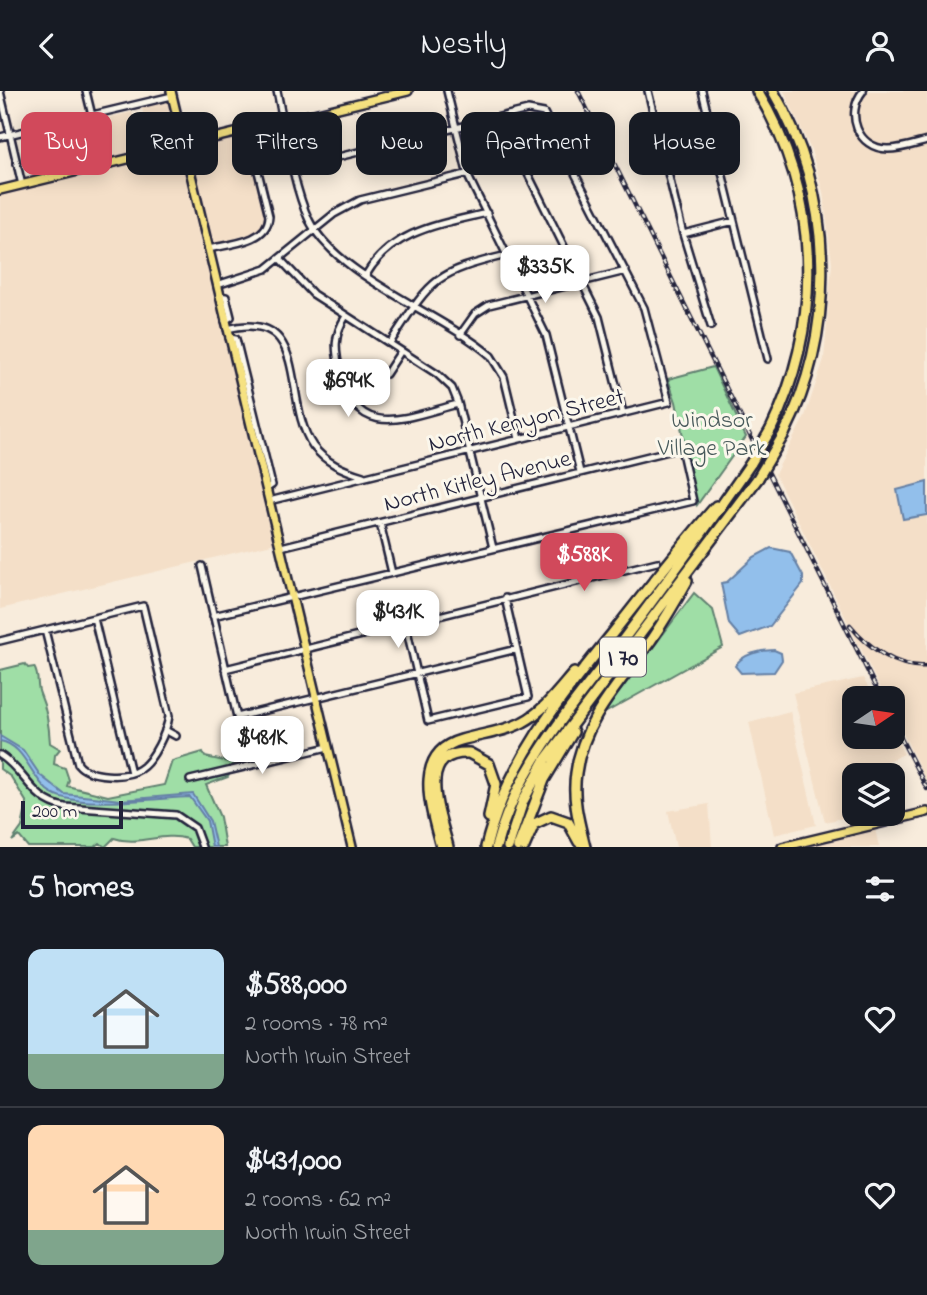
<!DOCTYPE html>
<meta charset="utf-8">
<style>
:root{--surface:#171b24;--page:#242831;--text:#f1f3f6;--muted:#9ea1a6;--line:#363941;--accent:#d1495b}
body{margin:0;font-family:"Indie Flower",sans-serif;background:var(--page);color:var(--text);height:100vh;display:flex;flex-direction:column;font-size:26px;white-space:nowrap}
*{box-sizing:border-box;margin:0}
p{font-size:23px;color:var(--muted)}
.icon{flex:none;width:38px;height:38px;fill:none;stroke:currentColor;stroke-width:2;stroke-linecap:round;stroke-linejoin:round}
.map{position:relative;height:756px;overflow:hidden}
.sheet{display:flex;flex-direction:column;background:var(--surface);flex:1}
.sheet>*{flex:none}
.hud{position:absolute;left:21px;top:21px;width:886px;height:63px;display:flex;gap:14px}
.needle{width:46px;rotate:77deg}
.buttons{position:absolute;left:842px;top:595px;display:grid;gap:14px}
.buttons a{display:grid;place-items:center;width:63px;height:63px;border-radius:14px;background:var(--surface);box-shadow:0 4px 18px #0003;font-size:35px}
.scale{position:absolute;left:21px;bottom:18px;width:102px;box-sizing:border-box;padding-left:7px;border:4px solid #22223b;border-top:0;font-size:19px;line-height:24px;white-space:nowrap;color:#22223b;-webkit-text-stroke:5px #fbf7ec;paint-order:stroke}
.price{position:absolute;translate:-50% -60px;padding:0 16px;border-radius:14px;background:#fff;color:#222;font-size:23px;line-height:46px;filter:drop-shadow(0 2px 4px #0008)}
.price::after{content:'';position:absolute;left:50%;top:42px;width:21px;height:16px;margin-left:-10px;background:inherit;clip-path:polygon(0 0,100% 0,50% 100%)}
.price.on{background:var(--accent);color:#fff}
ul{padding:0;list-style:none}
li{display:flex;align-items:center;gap:21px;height:175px;padding:0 28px}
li+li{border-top:2px solid var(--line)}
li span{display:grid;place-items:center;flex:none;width:196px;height:140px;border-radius:14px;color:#555}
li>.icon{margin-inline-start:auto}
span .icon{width:84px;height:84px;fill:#fffc;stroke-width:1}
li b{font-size:30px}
h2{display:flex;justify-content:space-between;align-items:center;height:84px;padding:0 28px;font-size:30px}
.pill{padding:0 24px;border-radius:14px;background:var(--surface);box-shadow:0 4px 18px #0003;font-size:24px;line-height:63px}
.pill.on{background:var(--accent);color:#fff}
header{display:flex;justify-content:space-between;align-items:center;height:91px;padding:0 28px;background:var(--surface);font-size:32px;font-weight:600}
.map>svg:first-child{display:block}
.built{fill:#f4dfc8}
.green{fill:#9fdea6;stroke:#608070;stroke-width:2}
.water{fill:#92bfeb;stroke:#6580a5;stroke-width:2}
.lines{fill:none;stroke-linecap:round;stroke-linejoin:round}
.minor-casing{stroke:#22223b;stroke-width:10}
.major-casing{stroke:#22223b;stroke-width:12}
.highway-casing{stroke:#22223b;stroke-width:14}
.minor{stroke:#fbf7ec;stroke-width:5}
.major{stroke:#f6e281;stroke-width:7}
.highway{stroke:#f6e281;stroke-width:9}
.rail-casing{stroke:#22223b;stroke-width:4.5}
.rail{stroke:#fbf7ec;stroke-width:2;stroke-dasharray:5;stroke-linecap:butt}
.highway-bridge-casing{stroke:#22223b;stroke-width:14;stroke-linecap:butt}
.highway-bridge{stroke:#f6e281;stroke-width:9}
.labels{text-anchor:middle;stroke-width:6;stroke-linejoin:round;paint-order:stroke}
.shield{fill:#fbf7ec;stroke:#636270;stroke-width:2}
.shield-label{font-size:23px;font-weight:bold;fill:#22223b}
.street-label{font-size:24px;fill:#22223b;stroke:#fbf7ec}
.park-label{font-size:24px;fill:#485a5b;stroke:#fbf7ec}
</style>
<header><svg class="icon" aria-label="back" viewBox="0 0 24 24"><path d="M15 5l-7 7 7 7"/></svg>Nestly<svg class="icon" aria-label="person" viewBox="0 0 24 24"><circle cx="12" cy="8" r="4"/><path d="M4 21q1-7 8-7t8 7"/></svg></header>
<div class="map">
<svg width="927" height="756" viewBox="0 0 927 756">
<rect width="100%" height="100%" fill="#f8ecdc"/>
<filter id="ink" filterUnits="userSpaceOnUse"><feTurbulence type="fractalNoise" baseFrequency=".0143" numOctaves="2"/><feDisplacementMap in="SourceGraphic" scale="14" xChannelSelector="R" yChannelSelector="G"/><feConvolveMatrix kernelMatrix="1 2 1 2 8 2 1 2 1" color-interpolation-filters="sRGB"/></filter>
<g filter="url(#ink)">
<path class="built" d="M784 0H927V692L893 622 892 607H885L775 383 805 325 824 268 832 172 823 101 811 59Z
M168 11 174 51 107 67 98 29 132 21 137 40 146 38 142 17Z
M247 44 267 127 264 139 211 154 188 59Z
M180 61 276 452 0 518V104Z
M863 587 874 607H854V646H892L893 642 904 663 854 684V723H860L825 731 793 602Z
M790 620 816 734 774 744 749 631Z
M709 713 712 756H676L668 720Z
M875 738 879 756H802Z"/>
<path class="green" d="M713 276 746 346 697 414 676 311 668 288Z
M694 502 713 519 723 556 603 623Z
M25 573 28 577 34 576C40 586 36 594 40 603 47 619 49 633 50 652L60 658 55 664 54 673 65 677 69 689 67 695 108 705 164 694 172 670 203 661 205 666 234 672 228 686 206 694 220 726 225 756H192L187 748C162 740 139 756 114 747L105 756 100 752 95 756H28L19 745 12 750 22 736 27 712 11 686 0 678V579Z"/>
<path class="water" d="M927 391V424L903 428 897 399Z
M771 457 790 461 803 485V493L770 535 740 546 729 533 721 492 727 491 754 466Z
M774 559 781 562 782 569 774 581 741 582 735 575C742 563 761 559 774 559Z
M0 645 23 659 40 684 64 703 121 709 193 703 210 730 216 756H212L207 730 190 706C157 707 73 720 47 699 30 684 24 654 0 650Z"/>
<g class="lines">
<defs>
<path id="minor" d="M0 0 22 94
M86 0 104 74
M277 0C285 38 293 95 309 129 337 186 442 222 491 265L504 286 519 348
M447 0 468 85 546 244 580 381
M648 0 683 143 711 235
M702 0 768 268
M863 0C845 22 857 58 888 58 901 58 915 53 927 50
M0 46 172 5
M683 143 734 130
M208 158C228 153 268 152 269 125L248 40
M280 168 313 203 437 283 452 297 458 312 493 457
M366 184C392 139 441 133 487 122
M217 194 266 178 334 123 360 109 515 71 527 81 599 226 623 322
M219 205 226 206 231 226 225 230
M346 225C333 245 335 259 340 281 357 352 406 326 458 313
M227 238C312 217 281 309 313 355 326 372 343 379 363 385
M460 244 475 223 489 214 626 180
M229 247 236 248 272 394 266 398
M390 252C431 189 432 182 507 164
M386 283 401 260
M269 410 669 311 644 217 544 22 528 19 326 69 296 81
M380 432 392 482
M202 475 237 626 517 558
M213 525 693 410 681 357 281 456
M94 527 131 682
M405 531 428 630 528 606 505 507
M45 539 78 673C88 686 126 688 140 678 153 670 167 640 169 625L143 515
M0 550 143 515
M225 578 657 471
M165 639 176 645
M0 664C26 680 31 710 65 716L176 724 195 737 202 756
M190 689 328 656"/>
<path id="major" d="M171 0 352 756
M183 55 206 53 209 49
M0 99 408 0
M782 756 927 721"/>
<path id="highway" d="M757 0C820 103 824 229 771 338
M773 0C834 103 838 236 784 343
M441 756C432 720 411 663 461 649 481 643 505 641 523 631 544 620 559 599 574 582
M448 756C441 726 413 660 469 662L489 673 496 693 489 726
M486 756C506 674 560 607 612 543 646 500 680 456 716 415
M496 756C517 677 571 616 620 553 665 493 709 433 751 372
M508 756 523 710 546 668 758 387
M518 756 544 689 573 641
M524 756 534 733 551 725 568 731 579 751
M585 756C579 732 572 708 576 682 583 629 620 592 651 549 664 530 676 510 687 490"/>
</defs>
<use href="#minor" class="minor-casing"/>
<use href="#major" class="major-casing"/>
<use href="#highway" class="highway-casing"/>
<use href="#minor" class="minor"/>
<use href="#major" class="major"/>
<use href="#highway" class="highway"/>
<defs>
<path id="rail" d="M578 0 881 607
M850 534C868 556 897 578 927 575
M892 630 927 698"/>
</defs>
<use href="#rail" class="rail-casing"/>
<use href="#rail" class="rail"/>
<defs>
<path id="highway-bridge" d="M751 372 771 338
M758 387 784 343"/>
</defs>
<use href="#highway-bridge" class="highway-bridge-casing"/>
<use href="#highway-bridge" class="highway-bridge"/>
</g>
</g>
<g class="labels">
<rect class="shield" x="600" y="546.5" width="46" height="39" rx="5"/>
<g class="shield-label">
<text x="623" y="574">I 70</text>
</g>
<g class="street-label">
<text transform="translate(526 328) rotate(-14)" y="8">North Kenyon Street</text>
<text transform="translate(477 389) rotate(-14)" y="8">North Kitley Avenue</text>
</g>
<g class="park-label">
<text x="712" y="336">Windsor<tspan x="712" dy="28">Village Park</tspan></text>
</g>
</g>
</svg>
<div class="buttons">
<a><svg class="needle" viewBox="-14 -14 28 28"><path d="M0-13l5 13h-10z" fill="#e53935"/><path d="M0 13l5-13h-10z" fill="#9ea1a6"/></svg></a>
<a><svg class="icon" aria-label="layers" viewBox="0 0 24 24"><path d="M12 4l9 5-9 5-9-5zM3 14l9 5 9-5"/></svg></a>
</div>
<div class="scale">200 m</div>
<b class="price" style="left:545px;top:214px">$335K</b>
<b class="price" style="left:348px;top:328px">$694K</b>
<b class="price on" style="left:584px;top:502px">$588K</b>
<b class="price" style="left:398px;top:559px">$431K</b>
<b class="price" style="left:262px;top:685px">$481K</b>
<div class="hud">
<a class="pill on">Buy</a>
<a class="pill">Rent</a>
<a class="pill">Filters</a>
<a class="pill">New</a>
<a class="pill">Apartment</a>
<a class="pill">House</a>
</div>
</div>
<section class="sheet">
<h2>5 homes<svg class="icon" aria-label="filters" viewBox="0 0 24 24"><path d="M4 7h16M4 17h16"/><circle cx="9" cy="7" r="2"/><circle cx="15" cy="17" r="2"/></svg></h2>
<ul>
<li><span style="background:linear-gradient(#bfe0f5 75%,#7fa58c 0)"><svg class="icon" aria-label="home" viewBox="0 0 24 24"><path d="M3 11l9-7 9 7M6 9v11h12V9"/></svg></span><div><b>$588,000</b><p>2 rooms · 78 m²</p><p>North Irwin Street</p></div><svg class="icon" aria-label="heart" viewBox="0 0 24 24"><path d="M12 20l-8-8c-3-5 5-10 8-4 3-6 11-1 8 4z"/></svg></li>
<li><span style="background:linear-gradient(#ffd9b3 75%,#7fa58c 0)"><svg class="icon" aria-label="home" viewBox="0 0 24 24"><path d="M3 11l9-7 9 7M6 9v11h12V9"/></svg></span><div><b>$431,000</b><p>2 rooms · 62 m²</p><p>North Irwin Street</p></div><svg class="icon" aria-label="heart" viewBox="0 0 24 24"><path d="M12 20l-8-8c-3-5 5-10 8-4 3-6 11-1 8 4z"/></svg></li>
</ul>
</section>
